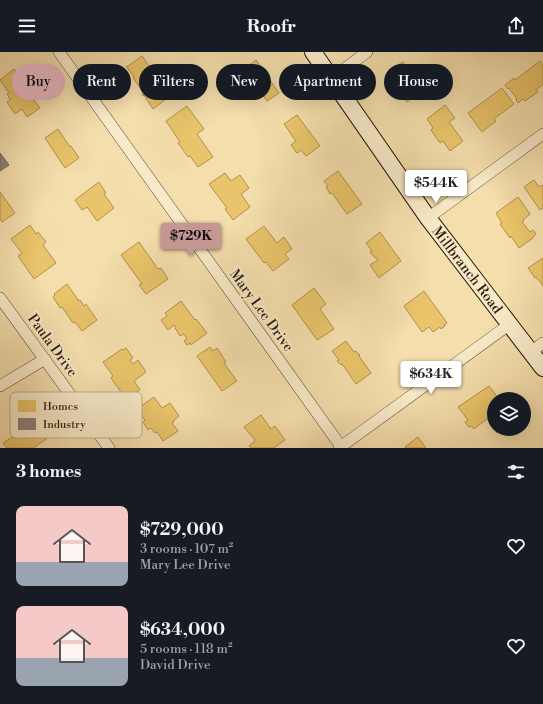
<!DOCTYPE html>
<meta charset="utf-8">
<style>
:root{--surface:#171b24;--page:#20242c;--text:#f1f3f6;--muted:#9ea1a6;--accent:#c59692}
body{margin:0;font-family:"Libre Bodoni",serif;background:var(--page);color:var(--text);height:100vh;display:flex;flex-direction:column;font-size:15px;white-space:nowrap}
*{box-sizing:border-box;margin:0}
p{font-size:13px;color:var(--muted)}
.icon{flex:none;width:22px;height:22px;fill:none;stroke:currentColor;stroke-width:2;stroke-linecap:round;stroke-linejoin:round}
.map{position:relative;height:396px;overflow:hidden}
.details{display:flex;flex-direction:column;background:var(--surface);flex:1}
.details>*{flex:none}
.banner{position:absolute;left:12px;top:12px;width:519px;height:36px;display:flex;gap:8px}
.buttons{position:absolute;left:487px;top:340px;display:grid;gap:8px}
.buttons a{display:grid;place-items:center;width:44px;height:44px;border-radius:50%;background:var(--surface);box-shadow:0 4px 16px #0002;font-size:20px}
.price{position:absolute;translate:-50% -34px;padding:0 9px;border-radius:4px;background:#fff;color:#222;font-size:13px;line-height:26px;filter:drop-shadow(0 1px 2px #0008)}
.price::after{content:'';position:absolute;left:50%;top:24px;width:12px;height:9px;margin-left:-6px;background:inherit;clip-path:polygon(0 0,100% 0,50% 100%)}
.price.active{background:var(--accent);color:#111}
ul{padding:0;list-style:none}
li{display:flex;align-items:center;gap:12px;height:100px;padding:0 16px}
li span{display:grid;place-items:center;flex:none;width:112px;height:80px;border-radius:8px;color:#555}
li>.icon{margin-inline-start:auto}
span .icon{width:48px;height:48px;fill:#fffc;stroke-width:1}
li b{font-size:17px}
h2{display:flex;justify-content:space-between;align-items:center;height:48px;padding:0 16px;font-size:17px}
.pill{padding:0 14px;border-radius:18px;background:var(--surface);box-shadow:0 4px 16px #0002;font-size:14px;line-height:36px}
.pill.active{background:var(--accent);color:#111}
header{display:flex;justify-content:space-between;align-items:center;height:52px;padding:0 16px;background:var(--surface);font-size:18px;font-weight:800}
.map>svg:first-child{display:block}
.homes{fill:#e9c46a;stroke:#b0914d}
.industry{fill:#8a817c;stroke:#6d625a}
.lines{fill:none;stroke-linecap:round;stroke-linejoin:round}
.minor-casing{stroke:#5c4c32;stroke-width:12}
.secondary-casing{stroke:#2a1b09;stroke-width:18}
.minor{stroke:#f8eac9;stroke-width:11}
.secondary{stroke:#f8eac9;stroke-width:16}
.labels{text-anchor:middle;stroke-width:4;stroke-linejoin:round;paint-order:stroke}
.street-label{font-size:14px;fill:#2a1b09;stroke:#f8eac9}
.key{fill:#f8eac9;stroke:#baac8f;stroke-width:1}
.key-label{font-size:11px;fill:#2a1b09}
</style>
<header><svg class="icon" aria-label="menu" viewBox="0 0 24 24"><path d="M4 6h16M4 12h16M4 18h16"/></svg>Roofr<svg class="icon" aria-label="share" viewBox="0 0 24 24"><path d="M12 15V3M7 8l5-5 5 5M5 13v7h14v-7"/></svg></header>
<div class="map">
<svg width="543" height="396" viewBox="0 0 543 396">
<rect width="100%" height="100%" fill="#f4deac"/>
<filter id="stains"><feTurbulence type="fractalNoise" baseFrequency=".005" numOctaves="4"/><feColorMatrix values="0 0 0 0 .2 0 0 0 0 .09 0 0 0 0 .02 0 0 0 .5 -.17"/></filter>
<radialGradient id="worn" r=".72"><stop offset=".6" stop-color="#630" stop-opacity="0"/><stop offset="1" stop-color="#630" stop-opacity=".3"/></radialGradient>
<path class="homes" d="M142 4 170 44 153 57 144 43 143 44 142 42 144 41 133 26 134 25 126 14H128Z
M256 8 279 41 267 49 257 35V34L255 31V32L252 26H251L249 25 244 28 239 21Z
M540 9 543 13V32L536 38 538 40 525 49 523 47 518 51 516 48 517 47 509 36 508 37 505 33 514 26 515 28Z
M403 10 410 19H411L414 25 415 24 418 27 416 28 423 38 407 50 393 31 395 30 388 20 396 14Z
M14 17 21 27 23 25 30 35 28 37 34 46 33 47 40 56 27 65 22 57 15 62 7 50 11 47H10L7 42 9 41 0 28Z
M502 36 514 52 494 67 496 69 482 80 468 61Z
M445 53 455 66 449 70 463 89 450 99 443 89 440 91 431 78 433 76 427 67Z
M187 54 204 77 197 82 213 105 198 115 190 104 188 105 178 91 180 90 166 69Z
M297 63 320 94 306 104 301 98 297 101 291 93 296 89 284 72Z
M58 77 70 95 71 94 79 106 65 116 45 86Z
M338 119 362 152 347 162 332 141 330 142 326 135 328 134 324 129Z
M225 121 231 129 240 123 249 136 241 142 250 155 233 168 225 157 227 156 209 132Z
M534 128 539 135 543 133V156L540 158 524 135Z
M99 130 106 141 104 142 114 156 97 169 87 155 82 158 75 148Z
M0 140 15 161 2 170 0 167Z
M518 145 530 162 523 168 524 169 522 170 530 180 533 178 536 182 533 185V186L519 196 511 184 510 186 500 172 502 171 496 161Z
M30 173 36 182 38 180 46 190 43 193 56 211 34 227 18 204 22 201 11 187Z
M264 174 277 191 284 185 292 197 285 202 289 207 273 219 266 210 264 211 246 187Z
M380 180 401 209 379 226 370 213 378 208 376 205 375 206 370 200 372 199 366 191Z
M139 190 158 217 161 216 168 227 146 242 139 233 142 232 121 203Z
M543 206V234L539 228H538L536 225 535 226 528 216Z
M67 232 79 249 80 248 84 254 86 252 97 268 82 279 75 270 73 271 62 255 60 256 53 245 55 243 54 242Z
M314 236 326 252 320 257 334 277 317 288 292 253Z
M424 239 447 271 444 273 445 274 441 277 440 275 433 280 429 275 422 280 404 254Z
M181 249 195 268 196 267 207 281 191 293 190 291 187 293 184 289 187 287 184 282 180 284 175 276H176L174 273 168 278 161 268 167 264 165 261Z
M346 289 354 300 356 299 358 302H359L360 303 359 304 371 321 356 332 342 312 341 313 337 309 339 308 332 299Z
M210 295 213 299 217 296 226 310 224 311 237 329 222 339 197 304Z
M126 296 133 306 130 308 133 312 138 308 146 320 134 329 140 338 126 347 111 326 113 324 103 310 122 297 123 298Z
M489 334 498 346 501 344 503 347H494V377H502L497 381 487 367 474 377 472 374 469 375 465 370 468 368 458 355Z
M154 345 162 356 170 351 179 364 173 369 174 370 172 371 178 379 163 389 157 380 155 381 151 376 148 378 143 370 145 368 137 357Z
M261 363 271 377 275 374 285 388 274 396H251L249 394 254 390V389L255 388 244 375Z
M40 367 52 383 33 396H7L3 391 15 383H14L16 381 18 383Z
M418 385 426 396H406L405 395Z"/>
<path class="industry" d="M0 101 9 113 0 119Z"/>
<g class="lines">
<defs>
<path id="minor" d="M59 0 342 396
M332 26 367 0
M428 166 543 82
M0 246 109 396
M531 300 543 291
M0 334 45 307
M339 396 510 272"/>
<g id="secondary">
<path id="s1" d="M313 0 428 166 543 316"/>
</g>
</defs>
<use href="#minor" class="minor-casing"/>
<use href="#secondary" class="secondary-casing"/>
<use href="#minor" class="minor"/>
<use href="#secondary" class="secondary"/>
</g>
<g class="labels">
<g class="street-label">
<text dy="5" stroke="none"><textPath href="#s1" startOffset="267">Millbranch Road</textPath></text>
<text transform="translate(262 258) rotate(54)" y="5">Mary Lee Drive</text>
<text transform="translate(53 293) rotate(54)" y="5">Paula Drive</text>
</g>
</g>
<rect x="10" y="340" width="132" height="46" rx="6" class="key"/>
<rect x="18" y="348" width="18" height="12" fill="#e9c46a"/>
<rect x="18" y="366" width="18" height="12" fill="#8a817c"/>
<g class="key-label">
<text x="43" y="358">Homes</text>
<text x="43" y="376">Industry</text>
</g>
<rect width="100%" height="100%" filter="url(#stains)"/>
<rect width="100%" height="100%" fill="url(#worn)"/>
</svg>
<div class="buttons">
<a><svg class="icon" aria-label="layers" viewBox="0 0 24 24"><path d="M12 4l9 5-9 5-9-5zM3 14l9 5 9-5"/></svg></a>
</div>
<b class="price" style="left:436px;top:152px">$544K</b>
<b class="price active" style="left:191px;top:205px">$729K</b>
<b class="price" style="left:431px;top:343px">$634K</b>
<div class="banner">
<a class="pill active">Buy</a>
<a class="pill">Rent</a>
<a class="pill">Filters</a>
<a class="pill">New</a>
<a class="pill">Apartment</a>
<a class="pill">House</a>
</div>
</div>
<section class="details">
<h2>3 homes<svg class="icon" aria-label="filters" viewBox="0 0 24 24"><path d="M4 7h16M4 17h16"/><circle cx="9" cy="7" r="2"/><circle cx="15" cy="17" r="2"/></svg></h2>
<ul>
<li><span style="background:linear-gradient(#f6c9c9 70%,#9aa5b1 0)"><svg class="icon" aria-label="home" viewBox="0 0 24 24"><path d="M3 11l9-7 9 7M6 9v11h12V9"/></svg></span><div><b>$729,000</b><p>3 rooms · 107 m²</p><p>Mary Lee Drive</p></div><svg class="icon" aria-label="heart" viewBox="0 0 24 24"><path d="M12 20l-8-8c-3-5 5-10 8-4 3-6 11-1 8 4z"/></svg></li>
<li><span style="background:linear-gradient(#f6c9c9 65%,#9aa5b1 0)"><svg class="icon" aria-label="home" viewBox="0 0 24 24"><path d="M3 11l9-7 9 7M6 9v11h12V9"/></svg></span><div><b>$634,000</b><p>5 rooms · 118 m²</p><p>David Drive</p></div><svg class="icon" aria-label="heart" viewBox="0 0 24 24"><path d="M12 20l-8-8c-3-5 5-10 8-4 3-6 11-1 8 4z"/></svg></li>
</ul>
</section>
